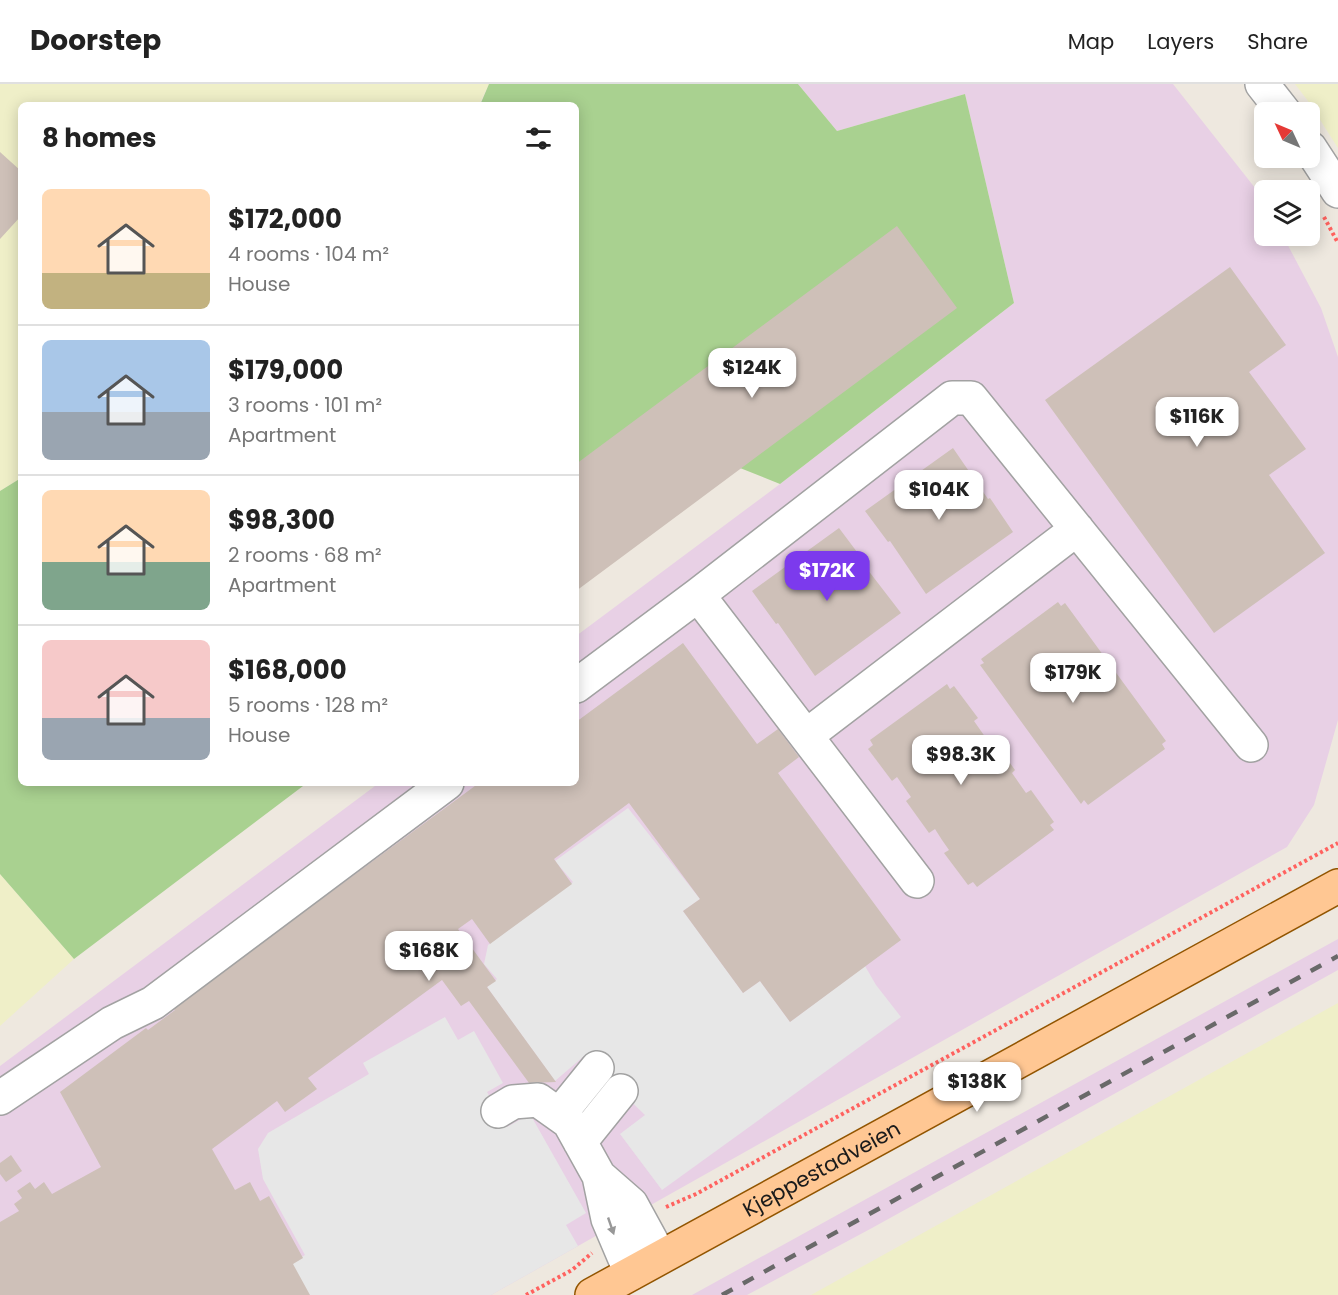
<!DOCTYPE html>
<meta charset="utf-8">
<style>
:root{--surface:#fff;--page:#f6f6f6;--text:#222;--muted:#767676;--line:#e0e0e0;--accent:#7c3aed}
body{margin:0;font-family:Poppins,sans-serif;background:var(--page);color:var(--text);height:100vh;display:flex;flex-direction:column;font-size:22px;white-space:nowrap}
*{box-sizing:border-box;margin:0}
p{font-size:20px;color:var(--muted)}
.icon{flex:none;width:33px;height:33px;fill:none;stroke:currentColor;stroke-width:2;stroke-linecap:round;stroke-linejoin:round}
.map{position:relative;flex:1;overflow:hidden}
.sheet{position:absolute;left:18px;top:18px;width:561px;height:684px;display:flex;flex-direction:column;background:var(--surface);border-radius:9px;box-shadow:0 3px 15px #0003}
.sheet>*{flex:none}
.needle{width:39px;rotate:314deg}
.tools{position:absolute;left:1254px;top:18px;display:grid;gap:12px}
.tools a{display:grid;place-items:center;width:66px;height:66px;border-radius:9px;background:var(--surface);box-shadow:0 3px 15px #0003;font-size:30px}
.price{position:absolute;translate:-50% -51px;padding:0 14px;border-radius:12px;background:#fff;color:#222;font-size:20px;line-height:39px;filter:drop-shadow(0 2px 3px #0008)}
.price::after{content:'';position:absolute;left:50%;top:36px;width:18px;height:14px;margin-left:-9px;background:inherit;clip-path:polygon(0 0,100% 0,50% 100%)}
.price.active{background:var(--accent);color:#fff}
ul{padding:0;list-style:none}
li{display:flex;align-items:center;gap:18px;height:150px;padding:0 24px}
li+li{border-top:2px solid var(--line)}
li span{display:grid;place-items:center;flex:none;width:168px;height:120px;border-radius:9px;color:#555}
li>.icon{margin-inline-start:auto}
span .icon{width:72px;height:72px;fill:#fffc;stroke-width:1}
li b{font-size:26px}
h2{display:flex;justify-content:space-between;align-items:center;height:72px;padding:0 24px;font-size:26px}
header{display:flex;align-items:center;gap:36px;box-sizing:border-box;height:84px;padding:0 30px;background:var(--surface);border-bottom:2px solid var(--line)}
header strong{font-size:28px}
nav{display:flex;gap:33px;margin-inline-start:auto;font-size:21px}
.map>svg:first-child{display:block}
.industrial{fill:#e8d0e5}
.farmland{fill:#efefc8}
.forest{fill:#a9d190}
.parking{fill:#e7e7e7}
.building{fill:#cec0b8}
.lines{fill:none;stroke-linecap:round;stroke-linejoin:round}
.minor-casing{stroke:#a2a2a2;stroke-width:36}
.major-casing{stroke:#925500;stroke-width:36}
.path{stroke:#ff625f;stroke-width:4;stroke-dasharray:3 3;stroke-linecap:butt}
.minor{stroke:#fff;stroke-width:33}
.major{stroke:#ffc793;stroke-width:33}
.rail{stroke:#696969;stroke-width:4.5;stroke-dasharray:12 12;stroke-linecap:butt}
.oneway{fill:#989898}
.labels{text-anchor:middle;stroke-width:6;stroke-linejoin:round;paint-order:stroke}
.street-label{font-size:21px;fill:#1b1b1b;stroke:#fff}
</style>
<header>
<strong>Doorstep</strong>
<nav><a>Map</a><a>Layers</a><a>Share</a></nav>
</header>
<div class="map">
<svg width="1338" height="1211" viewBox="0 0 1338 1211">
<rect width="100%" height="100%" fill="#eee8df"/>
<path class="industrial" d="M798 0H1173L1263 114 1264 152H1283L1321 224 1338 273V636L1314 721 1287 763 491 1211H0V982L379 699H576V552L780 400 1014 219 965 10 837 47Z
M1338 855V886L872 1144 747 1211H692Z"/>
<path class="farmland" d="M0 0H489L479 21H21V394L0 407Z
M1295 0H1338V64L1308 17Z
M0 790 74 875 0 942Z
M1338 919V1211H811L1242 972Z"/>
<path class="forest" d="M489 0H798L837 47 965 10 1014 219 780 400 730 380 576 496V21H480Z
M21 394V699H307L74 875 0 790V407Z"/>
<path class="parking" d="M628 724 700 815 683 827 743 909 760 897 790 938 865 882 876 901 901 933 662 1106 620 1050 645 1031 584 972 555 997 487 903 497 895 484 880 488 861 573 798 555 777Z
M445 933 458 956 474 947 503 999 487 1008 507 1043 530 1030 586 1129 566 1141 578 1162 491 1211H296L281 1185 305 1171 263 1095 258 1065 268 1049 369 990 363 979Z"/>
<path class="building" d="M0 68 21 87V132L0 155Z
M897 142 957 224 576 507V380Z
M1230 183 1286 261 1249 288 1306 365 1269 391 1325 469 1214 549 1045 316Z
M953 364 988 415 990 414 1013 448 926 510 890 457 888 458 865 427Z
M839 444 863 476 861 477 901 529 815 592 778 539 776 540 752 507Z
M1058 518 1061 522 1065 519 1166 657 1162 660 1165 665 1088 721 1084 716 1081 720 980 581 984 579 981 575Z
M683 559 757 660 778 645 799 673 778 689 901 856 790 938 760 897 743 909 683 827 700 815 629 719 554 775 572 800 490 860 472 835 458 845 496 897 487 903 556 998 529 999 469 917 461 922 442 896 308 994 317 1005 285 1028 277 1017 212 1065 235 1106 250 1098 260 1117 269 1112 303 1174 293 1180 310 1211H0V1138L19 1127 14 1120 22 1114 17 1107 30 1098 35 1105 44 1098 52 1110 101 1083 60 1008 146 944 148 946 175 926 173 924 479 699H576V638Z
M947 600 950 605 954 602 978 634 974 637 988 657 992 654 1015 686 1012 689 1026 709 1031 706 1054 738 1050 741 1054 746 977 803 973 798 968 801 944 769 949 766 942 756 935 745 929 749 906 717 911 713 897 693 892 697 868 665 873 661 870 656Z
M11 1071 22 1087 6 1098 0 1090V1079Z"/>
<g class="lines">
<defs>
<path id="minor" d="M1262 0 1284 28
M1310 64 1338 107
M698 511 917 797
M576 602 698 511 952 314H971L1251 661
M806 652 1077 445
M0 1014 112 939 153 919 447 699
M498 1027 513 1018 538 1016 569 1038 599 1092 608 1135 631 1189
M559 1031 597 984
M580 1058 621 1007
M599 1092 631 1120 660 1173"/>
<g id="major">
<path id="s1" d="M592 1211 1338 802"/>
</g>
</defs>
<use href="#minor" class="minor-casing"/>
<use href="#major" class="major-casing"/>
<path class="path" d="M1324 133 1338 159
M666 1123 696 1110 1338 759
M526 1211 572 1186 592 1169"/>
<use href="#minor" class="minor"/>
<use href="#major" class="major"/>
<path class="rail" d="M722 1211 1338 872"/>
</g>
<defs><path id="oneway-solid" d="M-6-.8H1V-3.2L6.5 0L1 3.2V.8H-6Z" transform="scale(1.5)"/></defs>
<use class="oneway" href="#oneway-solid" transform="translate(611 1142) rotate(71)"/>
<g class="labels">
<g class="street-label">
<text dy="7" stroke="none"><textPath href="#s1" startOffset="262">Kjeppestadveien</textPath></text>
</g>
</g>
</svg>
<div class="tools">
<a><svg class="needle" viewBox="-14 -14 28 28"><path d="M0-13l5 13h-10z" fill="#e53935"/><path d="M0 13l5-13h-10z" fill="#767676"/></svg></a>
<a><svg class="icon" aria-label="layers" viewBox="0 0 24 24"><path d="M12 4l9 5-9 5-9-5zM3 14l9 5 9-5"/></svg></a>
</div>
<b class="price" style="left:752px;top:315px">$124K</b>
<b class="price" style="left:1197px;top:364px">$116K</b>
<b class="price" style="left:939px;top:437px">$104K</b>
<b class="price active" style="left:827px;top:518px">$172K</b>
<b class="price" style="left:1073px;top:620px">$179K</b>
<b class="price" style="left:961px;top:702px">$98.3K</b>
<b class="price" style="left:429px;top:898px">$168K</b>
<b class="price" style="left:977px;top:1029px">$138K</b>
<section class="sheet">
<h2>8 homes<svg class="icon" aria-label="filters" viewBox="0 0 24 24"><path d="M4 7h16M4 17h16"/><circle cx="9" cy="7" r="2"/><circle cx="15" cy="17" r="2"/></svg></h2>
<ul>
<li><span style="background:linear-gradient(#ffd9b3 70%,#c2b280 0)"><svg class="icon" aria-label="home" viewBox="0 0 24 24"><path d="M3 11l9-7 9 7M6 9v11h12V9"/></svg></span><div><b>$172,000</b><p>4 rooms · 104 m²</p><p>House</p></div></li>
<li><span style="background:linear-gradient(#a9c7e8 60%,#9aa5b1 0)"><svg class="icon" aria-label="home" viewBox="0 0 24 24"><path d="M3 11l9-7 9 7M6 9v11h12V9"/></svg></span><div><b>$179,000</b><p>3 rooms · 101 m²</p><p>Apartment</p></div></li>
<li><span style="background:linear-gradient(#ffd9b3 60%,#7fa58c 0)"><svg class="icon" aria-label="home" viewBox="0 0 24 24"><path d="M3 11l9-7 9 7M6 9v11h12V9"/></svg></span><div><b>$98,300</b><p>2 rooms · 68 m²</p><p>Apartment</p></div></li>
<li><span style="background:linear-gradient(#f6c9c9 65%,#9aa5b1 0)"><svg class="icon" aria-label="home" viewBox="0 0 24 24"><path d="M3 11l9-7 9 7M6 9v11h12V9"/></svg></span><div><b>$168,000</b><p>5 rooms · 128 m²</p><p>House</p></div></li>
</ul>
</section>
</div>
